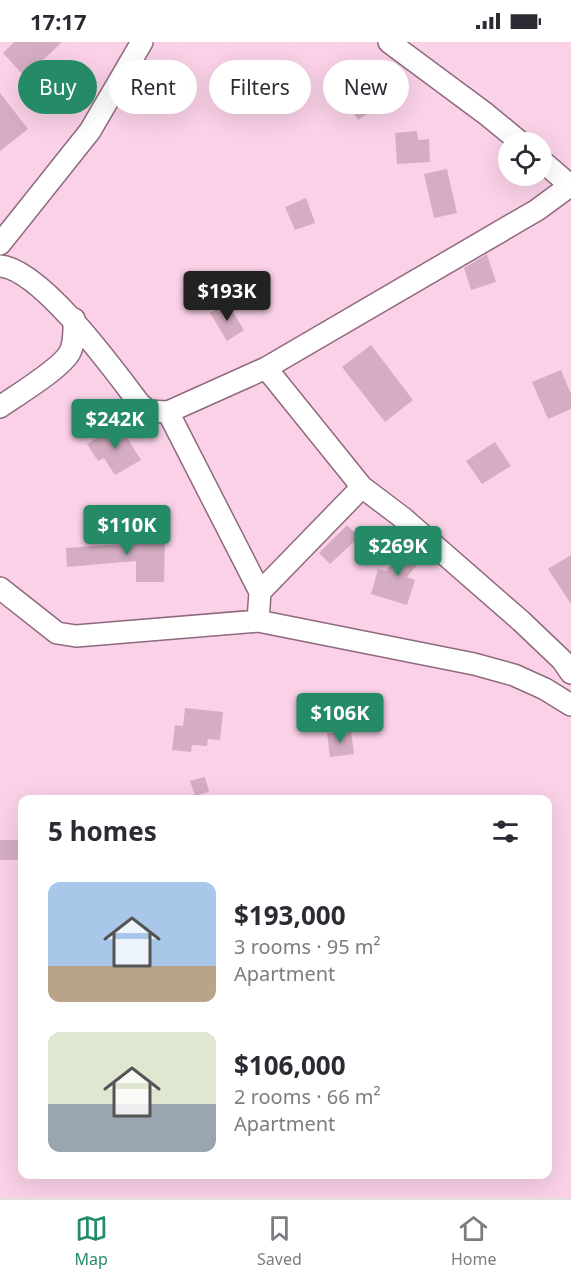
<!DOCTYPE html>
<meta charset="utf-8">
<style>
:root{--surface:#fff;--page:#f7f7f7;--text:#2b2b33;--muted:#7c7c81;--line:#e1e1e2;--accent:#258b66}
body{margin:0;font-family:"Noto Sans",sans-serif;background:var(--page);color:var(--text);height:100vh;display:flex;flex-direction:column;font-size:22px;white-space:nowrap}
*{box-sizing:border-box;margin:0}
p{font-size:20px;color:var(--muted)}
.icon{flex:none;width:33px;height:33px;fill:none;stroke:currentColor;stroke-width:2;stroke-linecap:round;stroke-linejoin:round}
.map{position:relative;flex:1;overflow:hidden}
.details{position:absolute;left:18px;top:753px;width:534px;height:384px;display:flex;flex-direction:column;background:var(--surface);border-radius:12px;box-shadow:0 6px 24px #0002}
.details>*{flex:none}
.top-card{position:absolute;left:18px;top:18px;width:536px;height:54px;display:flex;gap:12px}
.fabs{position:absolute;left:498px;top:90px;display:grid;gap:12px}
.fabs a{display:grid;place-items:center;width:54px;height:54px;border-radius:50%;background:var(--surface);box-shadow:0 6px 24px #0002;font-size:30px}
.price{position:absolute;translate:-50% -51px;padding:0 14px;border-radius:6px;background:var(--accent);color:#fff;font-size:20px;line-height:39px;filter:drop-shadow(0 2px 3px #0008)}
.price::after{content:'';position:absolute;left:50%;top:36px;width:18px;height:14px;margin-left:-9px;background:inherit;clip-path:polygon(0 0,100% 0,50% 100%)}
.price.current{background:#222;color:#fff}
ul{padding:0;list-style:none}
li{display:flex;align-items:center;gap:18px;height:150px;padding:0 30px}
li span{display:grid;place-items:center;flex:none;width:168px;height:120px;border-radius:12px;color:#555}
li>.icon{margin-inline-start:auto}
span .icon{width:72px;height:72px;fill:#fffc;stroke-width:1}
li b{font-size:26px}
h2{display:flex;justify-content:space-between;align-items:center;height:72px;padding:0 30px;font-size:26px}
.chip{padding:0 21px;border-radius:27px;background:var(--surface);box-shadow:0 6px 24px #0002;font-size:21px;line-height:54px}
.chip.current{background:var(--accent);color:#fff}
.status{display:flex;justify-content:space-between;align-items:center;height:42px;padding:0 30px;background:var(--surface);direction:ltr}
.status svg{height:16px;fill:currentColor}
.menu{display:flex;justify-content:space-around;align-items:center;height:84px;border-top:2px solid var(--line);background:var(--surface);font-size:16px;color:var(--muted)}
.menu a{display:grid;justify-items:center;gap:3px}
.menu .current{color:var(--accent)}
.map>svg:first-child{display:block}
.building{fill:#d5adc3}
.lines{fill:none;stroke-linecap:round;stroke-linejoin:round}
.street-casing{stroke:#8e6a7e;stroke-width:24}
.street{stroke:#fff;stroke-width:21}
</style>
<div class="status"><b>17:17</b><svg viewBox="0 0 49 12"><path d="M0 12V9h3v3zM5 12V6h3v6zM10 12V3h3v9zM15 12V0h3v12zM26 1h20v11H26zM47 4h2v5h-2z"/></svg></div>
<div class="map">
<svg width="571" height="1156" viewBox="0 0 571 1156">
<rect width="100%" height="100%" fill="#fad1e7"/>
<path class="building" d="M14 0H62L25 35 3 11Z
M365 18 390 57 358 78 333 38Z
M0 51 28 87 0 109Z
M417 89 418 98 429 97 430 120 397 122 395 91Z
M447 127 457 171 434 176 424 132Z
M306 156 315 181 295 188 285 165Z
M487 212 496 240 471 248 464 226Z
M227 261 244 288 227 299 210 271Z
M371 303 413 358 385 380 342 325Z
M561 328 571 352V367L548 377 532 340Z
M119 383 141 418 115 433 104 416 98 419 87 402Z
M495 400 511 424 482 442 466 419Z
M347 483 359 495 330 522 319 511Z
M137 491H165L164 540H136V519L67 525 66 506 137 501Z
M409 500 425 513 407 535 415 538 407 563 371 552 378 527 386 529Z
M571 513V562L548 527Z
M185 666 223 670 220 698 208 697 207 704 192 703 191 710 172 708 175 683 183 684Z
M351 688 354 712 330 715 327 691Z
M205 735 209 750 195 754 190 739Z
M0 798H22V818H0Z"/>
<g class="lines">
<defs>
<path id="street" d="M389 0 486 72 520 100
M542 119 571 144
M0 202 90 89 142 0
M0 224C41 227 114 328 139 361L148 369 168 370 266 326 537 168 571 143
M266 326 362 445 403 476 521 579 562 618 571 631
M0 365C17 353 62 326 70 310 75 300 74 288 74 277
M168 370 260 550 258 579
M0 546 57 591 76 594 258 579 474 622 514 633 545 647 571 663
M260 550 362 445"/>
</defs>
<use href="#street" class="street-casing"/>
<use href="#street" class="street"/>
</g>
</svg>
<div class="fabs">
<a><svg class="icon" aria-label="locate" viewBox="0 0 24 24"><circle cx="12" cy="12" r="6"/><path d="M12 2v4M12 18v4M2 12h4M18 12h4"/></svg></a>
</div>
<b class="price current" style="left:227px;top:280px">$193K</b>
<b class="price" style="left:115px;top:408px">$242K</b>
<b class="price" style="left:127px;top:514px">$110K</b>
<b class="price" style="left:398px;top:535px">$269K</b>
<b class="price" style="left:340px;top:702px">$106K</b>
<div class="top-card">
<a class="chip current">Buy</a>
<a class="chip">Rent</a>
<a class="chip">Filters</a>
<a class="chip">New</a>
</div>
<section class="details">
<h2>5 homes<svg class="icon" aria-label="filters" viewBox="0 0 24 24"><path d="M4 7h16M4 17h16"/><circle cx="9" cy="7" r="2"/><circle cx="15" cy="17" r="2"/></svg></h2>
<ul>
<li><span style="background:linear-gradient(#a9c7e8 70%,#b9a48a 0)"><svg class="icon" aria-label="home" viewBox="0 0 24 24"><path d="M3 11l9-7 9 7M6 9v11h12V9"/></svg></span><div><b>$193,000</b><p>3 rooms · 95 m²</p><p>Apartment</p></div></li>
<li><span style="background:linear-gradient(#dfe7d0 60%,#9aa5b1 0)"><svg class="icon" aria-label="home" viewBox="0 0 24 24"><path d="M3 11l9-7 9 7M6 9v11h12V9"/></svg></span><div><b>$106,000</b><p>2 rooms · 66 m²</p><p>Apartment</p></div></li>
</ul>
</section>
</div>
<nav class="menu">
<a class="current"><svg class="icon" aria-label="map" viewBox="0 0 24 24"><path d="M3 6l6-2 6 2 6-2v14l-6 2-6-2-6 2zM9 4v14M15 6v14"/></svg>Map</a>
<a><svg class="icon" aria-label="saved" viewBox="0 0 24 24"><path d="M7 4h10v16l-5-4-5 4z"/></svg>Saved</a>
<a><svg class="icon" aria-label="home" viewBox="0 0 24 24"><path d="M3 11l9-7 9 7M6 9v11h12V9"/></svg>Home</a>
</nav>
